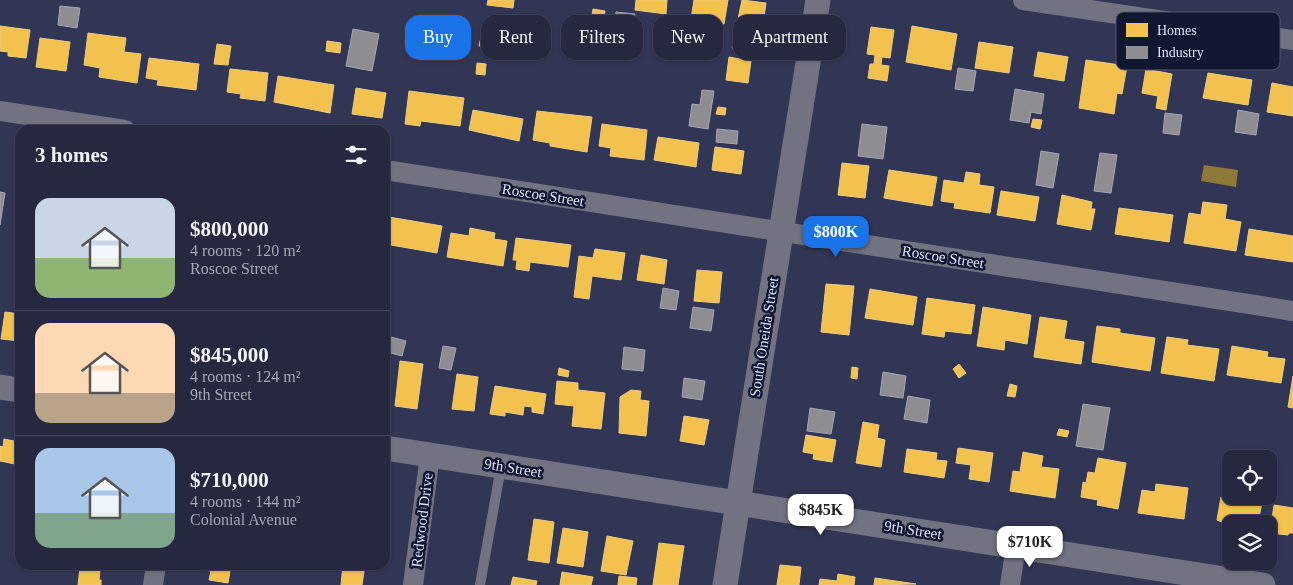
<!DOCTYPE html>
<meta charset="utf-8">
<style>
:root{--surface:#262840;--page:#2e3047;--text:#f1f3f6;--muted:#a4a6b1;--line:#424459;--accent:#1a73e8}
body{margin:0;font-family:Georgia,serif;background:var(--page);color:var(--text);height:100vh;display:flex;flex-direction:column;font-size:19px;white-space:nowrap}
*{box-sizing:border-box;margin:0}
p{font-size:16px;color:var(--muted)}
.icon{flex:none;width:28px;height:28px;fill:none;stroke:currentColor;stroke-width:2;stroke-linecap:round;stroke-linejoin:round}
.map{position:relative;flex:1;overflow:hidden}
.sheet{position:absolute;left:15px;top:125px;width:375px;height:445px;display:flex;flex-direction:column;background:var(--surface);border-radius:15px;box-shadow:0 1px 4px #0004,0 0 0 1px var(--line)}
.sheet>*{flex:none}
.guide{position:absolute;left:405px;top:15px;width:475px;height:45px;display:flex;gap:10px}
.buttons{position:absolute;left:1222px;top:450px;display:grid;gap:10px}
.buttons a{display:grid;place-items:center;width:55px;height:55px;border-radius:10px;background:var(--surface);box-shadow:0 1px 4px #0004,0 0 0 1px var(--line);font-size:25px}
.price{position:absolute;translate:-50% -42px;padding:0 11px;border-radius:10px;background:#fff;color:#222;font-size:16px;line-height:32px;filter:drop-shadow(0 1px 2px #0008)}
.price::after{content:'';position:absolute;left:50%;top:30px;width:15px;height:11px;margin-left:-8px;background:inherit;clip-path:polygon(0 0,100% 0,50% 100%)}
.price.current{background:var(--accent);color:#fff}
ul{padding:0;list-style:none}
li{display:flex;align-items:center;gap:15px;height:125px;padding:0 20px}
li+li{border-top:1px solid var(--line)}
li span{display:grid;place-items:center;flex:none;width:140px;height:100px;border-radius:15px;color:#555}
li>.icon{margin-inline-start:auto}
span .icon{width:60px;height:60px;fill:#fffc;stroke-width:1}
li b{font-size:21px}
h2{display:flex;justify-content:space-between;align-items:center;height:60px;padding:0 20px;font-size:21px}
.pill{padding:0 18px;border-radius:15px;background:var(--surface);box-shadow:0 1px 4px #0004,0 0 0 1px var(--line);font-size:18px;line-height:45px}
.pill.current{background:var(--accent);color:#fff}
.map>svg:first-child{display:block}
.water{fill:#8d7938}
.homes{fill:#f2c14e;stroke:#eacb82}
.industry{fill:#8d8d92;stroke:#a4a6b2}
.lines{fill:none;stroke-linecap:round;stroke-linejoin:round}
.service{stroke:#717380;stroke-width:10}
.minor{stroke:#717380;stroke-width:20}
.tertiary{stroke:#717380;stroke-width:25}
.labels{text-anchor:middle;stroke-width:5;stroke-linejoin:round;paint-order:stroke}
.street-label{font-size:15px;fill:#d9e1fd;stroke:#121731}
.key{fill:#121731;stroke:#4e546e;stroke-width:1}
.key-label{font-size:14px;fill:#d9e1fd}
</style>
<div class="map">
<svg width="1293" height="585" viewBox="0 0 1293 585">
<rect width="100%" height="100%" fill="#323655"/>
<path class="water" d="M1204 165 1238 170 1236 187 1201 181Z"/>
<path class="homes" d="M488 0H514L513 8 487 5Z
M636 0H667L666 14 635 10Z
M694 0H728L724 24 691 19Z
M742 0 766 3 764 17 760 16 752 52 732 48Z
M593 9 605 11 602 29 590 28Z
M0 26 30 30 26 58 8 56V52L0 51Z
M912 26 957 34 951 70 906 62Z
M871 27 894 30 890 58 882 57 881 65 889 66 887 81 868 78 870 64H874L875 55 867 54Z
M88 33 126 38 124 52 141 54 137 83 99 77 100 68 84 65Z
M481 37 492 39 491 48 479 46Z
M40 38 70 42 66 71 36 67Z
M327 41 341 43 340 53 326 51Z
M979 42 1013 47 1009 73 975 68Z
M217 44 231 46 228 65 214 64Z
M1038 52 1068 57 1064 81 1034 76Z
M729 57 751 61 748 83 726 80Z
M149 58 199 64 196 90 157 85 158 80 146 78Z
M1086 60 1127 66 1122 94 1117 93 1114 114 1079 108Z
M477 63 486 64 485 75 476 74Z
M230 69 268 73 265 101 240 98 241 94 227 92Z
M1146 69 1172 74 1166 110 1156 108 1158 96 1142 93Z
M1208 73 1252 80 1248 105 1203 98Z
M278 76 334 85 330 113 274 102Z
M1272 83 1293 87V116L1267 112Z
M356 88 386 93 382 118 352 114Z
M409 91 464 98 460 126 421 121 420 126 405 124Z
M718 107 726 108 725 115 716 114Z
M473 110 523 119 519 141 469 130Z
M537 111 592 117 587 152 550 146V143L533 140Z
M1033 119 1042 120 1040 129 1031 127Z
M602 124 647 130 644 160 610 156 611 148 599 146Z
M658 137 699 143 696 167 654 160Z
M715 147 744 151 741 174 712 170Z
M842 163 869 166 865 198 838 195Z
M889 170 937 177 932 206 884 198Z
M966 172 980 174 979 185 994 187 990 213 954 208 955 203 941 201 944 180 964 183Z
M1001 191 1039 197 1035 221 997 215Z
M1062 195 1092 202 1091 209H1095L1091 230 1057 224Z
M1203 202 1227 205 1225 219 1241 222 1236 251 1184 243 1189 213 1201 215Z
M1119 208 1173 215 1169 242 1115 234Z
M389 217 442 226 437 253 385 244Z
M470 228 495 233 494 239 507 241 503 266 447 257 451 233 469 236Z
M1249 229 1293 236V262L1245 255Z
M516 238 571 245 568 267 530 262 529 271 516 269 517 260H513Z
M595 249 625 253 621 280 592 276 589 299 574 297 579 256 593 258Z
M641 255 667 260 664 284 637 280Z
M697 270 722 272 719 303 694 301Z
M826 284 854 286 849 335 821 332Z
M870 289 917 297 913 325 865 318Z
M927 298 975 305 971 334 945 331 944 337 922 334Z
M983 307 1031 315 1027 344 1005 340 1004 350 977 346Z
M5 312 20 314V341L1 339Z
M1040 317 1067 321 1064 339 1084 342 1081 364 1034 357Z
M1097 326 1120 329V333L1155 338 1150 371 1092 362Z
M1167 337 1188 340 1187 345 1219 349 1214 381 1161 373Z
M1232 346 1268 352 1267 357 1285 359 1281 383 1227 375Z
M400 361 423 364 417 409 395 406Z
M959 364 966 373 959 378 953 369Z
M852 367 858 368 857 379 851 378Z
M559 368 569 371 568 377 558 375Z
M457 374 478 377 474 411 452 409Z
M1293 376V408L1288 407Z
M557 381 578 383V390L605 393 601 429 572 426 574 406 555 404Z
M1010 384 1017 386 1015 397 1007 396Z
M495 386 546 394 543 414 532 412V407L524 406 523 415 505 412V416L490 414Z
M631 390 641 391 640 400 649 401 646 436 619 433 620 397Z
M684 416 709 420 704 445 680 441Z
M863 422 879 425 877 438 885 440 881 467 856 463Z
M1059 429 1069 431 1067 437 1057 435Z
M806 435 836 440 832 462 813 459 814 454 803 452Z
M4 439 19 442 20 465 0 461V446L3 447Z
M958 448 993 453 989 482 969 479 971 465 956 463Z
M907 449 937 453 936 460 947 461 944 478 904 472Z
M1023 452 1043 456 1041 467 1059 469 1055 498 1010 491 1013 471 1020 472Z
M1098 458 1126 463 1118 509 1097 505 1098 500 1081 497 1083 482 1086 483 1088 472 1095 473Z
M1156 484 1188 488 1184 519 1138 513 1142 490 1155 492Z
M1246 496 1263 498 1259 517 1247 515 1245 524H1231V526L1217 520 1221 497 1245 501Z
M1274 505 1293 508V533H1289L1288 535 1270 533Z
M534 519 554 522 549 563 528 560Z
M563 528 588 532 583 567 557 563Z
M607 536 633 541 626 575 601 571Z
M659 543 684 546 678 585H653Z
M204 565H231L228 583 209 580 211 571 203 570Z
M343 565H365L362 585H341Z
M780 565 801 567 799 585H777Z
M80 568 100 570 99 580H101V585H78Z
M562 572 593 577 591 585H560Z
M838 574 855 577 854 585H819L820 579 837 581Z
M619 576 637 578 636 585H618Z
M513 577 537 581 536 585H511Z
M875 578 916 584 874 585Z"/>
<path class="industry" d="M60 6 80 8 77 28 58 25Z
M616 12 635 14 633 33 613 31Z
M353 29 379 34 372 71 346 66Z
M672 32 694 35 691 56 669 53Z
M958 68 976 71 973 91 955 89Z
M1015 89 1044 94 1041 114 1031 112 1029 123 1010 120Z
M702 90 714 91 708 129 689 126 692 104 700 105Z
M1238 110 1259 114 1256 135 1235 132Z
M1165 113 1182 115 1179 135 1163 133Z
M862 124 887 127 883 159 858 156Z
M717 129 738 131 737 144 716 142Z
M1041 151 1059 154 1053 188 1036 185Z
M1100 153 1117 155 1111 193 1094 191Z
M0 192 5 193 0 225Z
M663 288 679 291 676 310 660 308Z
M693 307 714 310 711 331 690 328Z
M391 337 406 341 402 356 387 352Z
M443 346 456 348 451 370 439 368Z
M624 347 645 350 643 371 622 369Z
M883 372 906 376 903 398 880 395Z
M684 378 705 381 702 400 682 397Z
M908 396 930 400 927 423 904 419Z
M1083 404 1110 408 1103 450 1076 446Z
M810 408 835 412 831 434 807 431Z"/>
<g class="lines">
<path class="service" d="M480 585 501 467"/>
<path class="minor" d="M1023 0 1293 40
M0 111 125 130
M385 170 1293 311
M153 585 156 565
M413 585 430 455
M1010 585 1016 546"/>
<path class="tertiary" d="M0 387 20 390
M385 448 1263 585
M725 585 818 0"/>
</g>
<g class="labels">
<g class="street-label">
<text transform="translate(543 195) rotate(9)" y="5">Roscoe Street</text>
<text transform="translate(943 257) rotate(9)" y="5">Roscoe Street</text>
<text transform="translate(764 337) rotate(-81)" y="5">South Oneida Street</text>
<text transform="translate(513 468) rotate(9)" y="5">9th Street</text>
<text transform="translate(422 520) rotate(-83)" y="5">Redwood Drive</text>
<text transform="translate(913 530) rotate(9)" y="5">9th Street</text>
</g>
</g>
<rect x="1116" y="12" width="164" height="58" rx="8" class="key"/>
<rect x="1126" y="23" width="22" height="14" fill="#f2c14e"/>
<rect x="1126" y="46" width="22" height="13" fill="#8d8d92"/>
<g class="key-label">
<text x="1157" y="35">Homes</text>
<text x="1157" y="57">Industry</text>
</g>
</svg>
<div class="buttons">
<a><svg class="icon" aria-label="locate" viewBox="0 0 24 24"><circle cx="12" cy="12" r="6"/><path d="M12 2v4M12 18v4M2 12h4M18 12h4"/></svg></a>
<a><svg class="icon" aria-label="layers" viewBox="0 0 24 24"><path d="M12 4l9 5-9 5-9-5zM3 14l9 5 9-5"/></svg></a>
</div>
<b class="price current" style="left:836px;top:258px">$800K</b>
<b class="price" style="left:821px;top:536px">$845K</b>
<b class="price" style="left:1030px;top:568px">$710K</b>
<div class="guide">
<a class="pill current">Buy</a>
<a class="pill">Rent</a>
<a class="pill">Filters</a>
<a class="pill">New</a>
<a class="pill">Apartment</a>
</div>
<section class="sheet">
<h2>3 homes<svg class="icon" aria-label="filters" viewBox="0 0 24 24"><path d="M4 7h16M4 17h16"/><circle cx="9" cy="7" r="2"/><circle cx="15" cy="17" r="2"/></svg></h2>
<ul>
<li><span style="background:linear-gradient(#c9d6e8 60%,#8fb573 0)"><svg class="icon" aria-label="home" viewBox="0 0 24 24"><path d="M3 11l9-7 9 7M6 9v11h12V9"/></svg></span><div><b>$800,000</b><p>4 rooms · 120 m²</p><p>Roscoe Street</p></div></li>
<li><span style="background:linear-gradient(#ffd9b3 70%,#b9a48a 0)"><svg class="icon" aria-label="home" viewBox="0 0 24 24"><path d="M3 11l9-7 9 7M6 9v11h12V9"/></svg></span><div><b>$845,000</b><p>4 rooms · 124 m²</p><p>9th Street</p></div></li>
<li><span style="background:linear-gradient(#a9c7e8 65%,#7fa58c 0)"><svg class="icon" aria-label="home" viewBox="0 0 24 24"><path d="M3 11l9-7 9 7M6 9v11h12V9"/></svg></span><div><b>$710,000</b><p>4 rooms · 144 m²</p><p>Colonial Avenue</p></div></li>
</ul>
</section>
</div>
